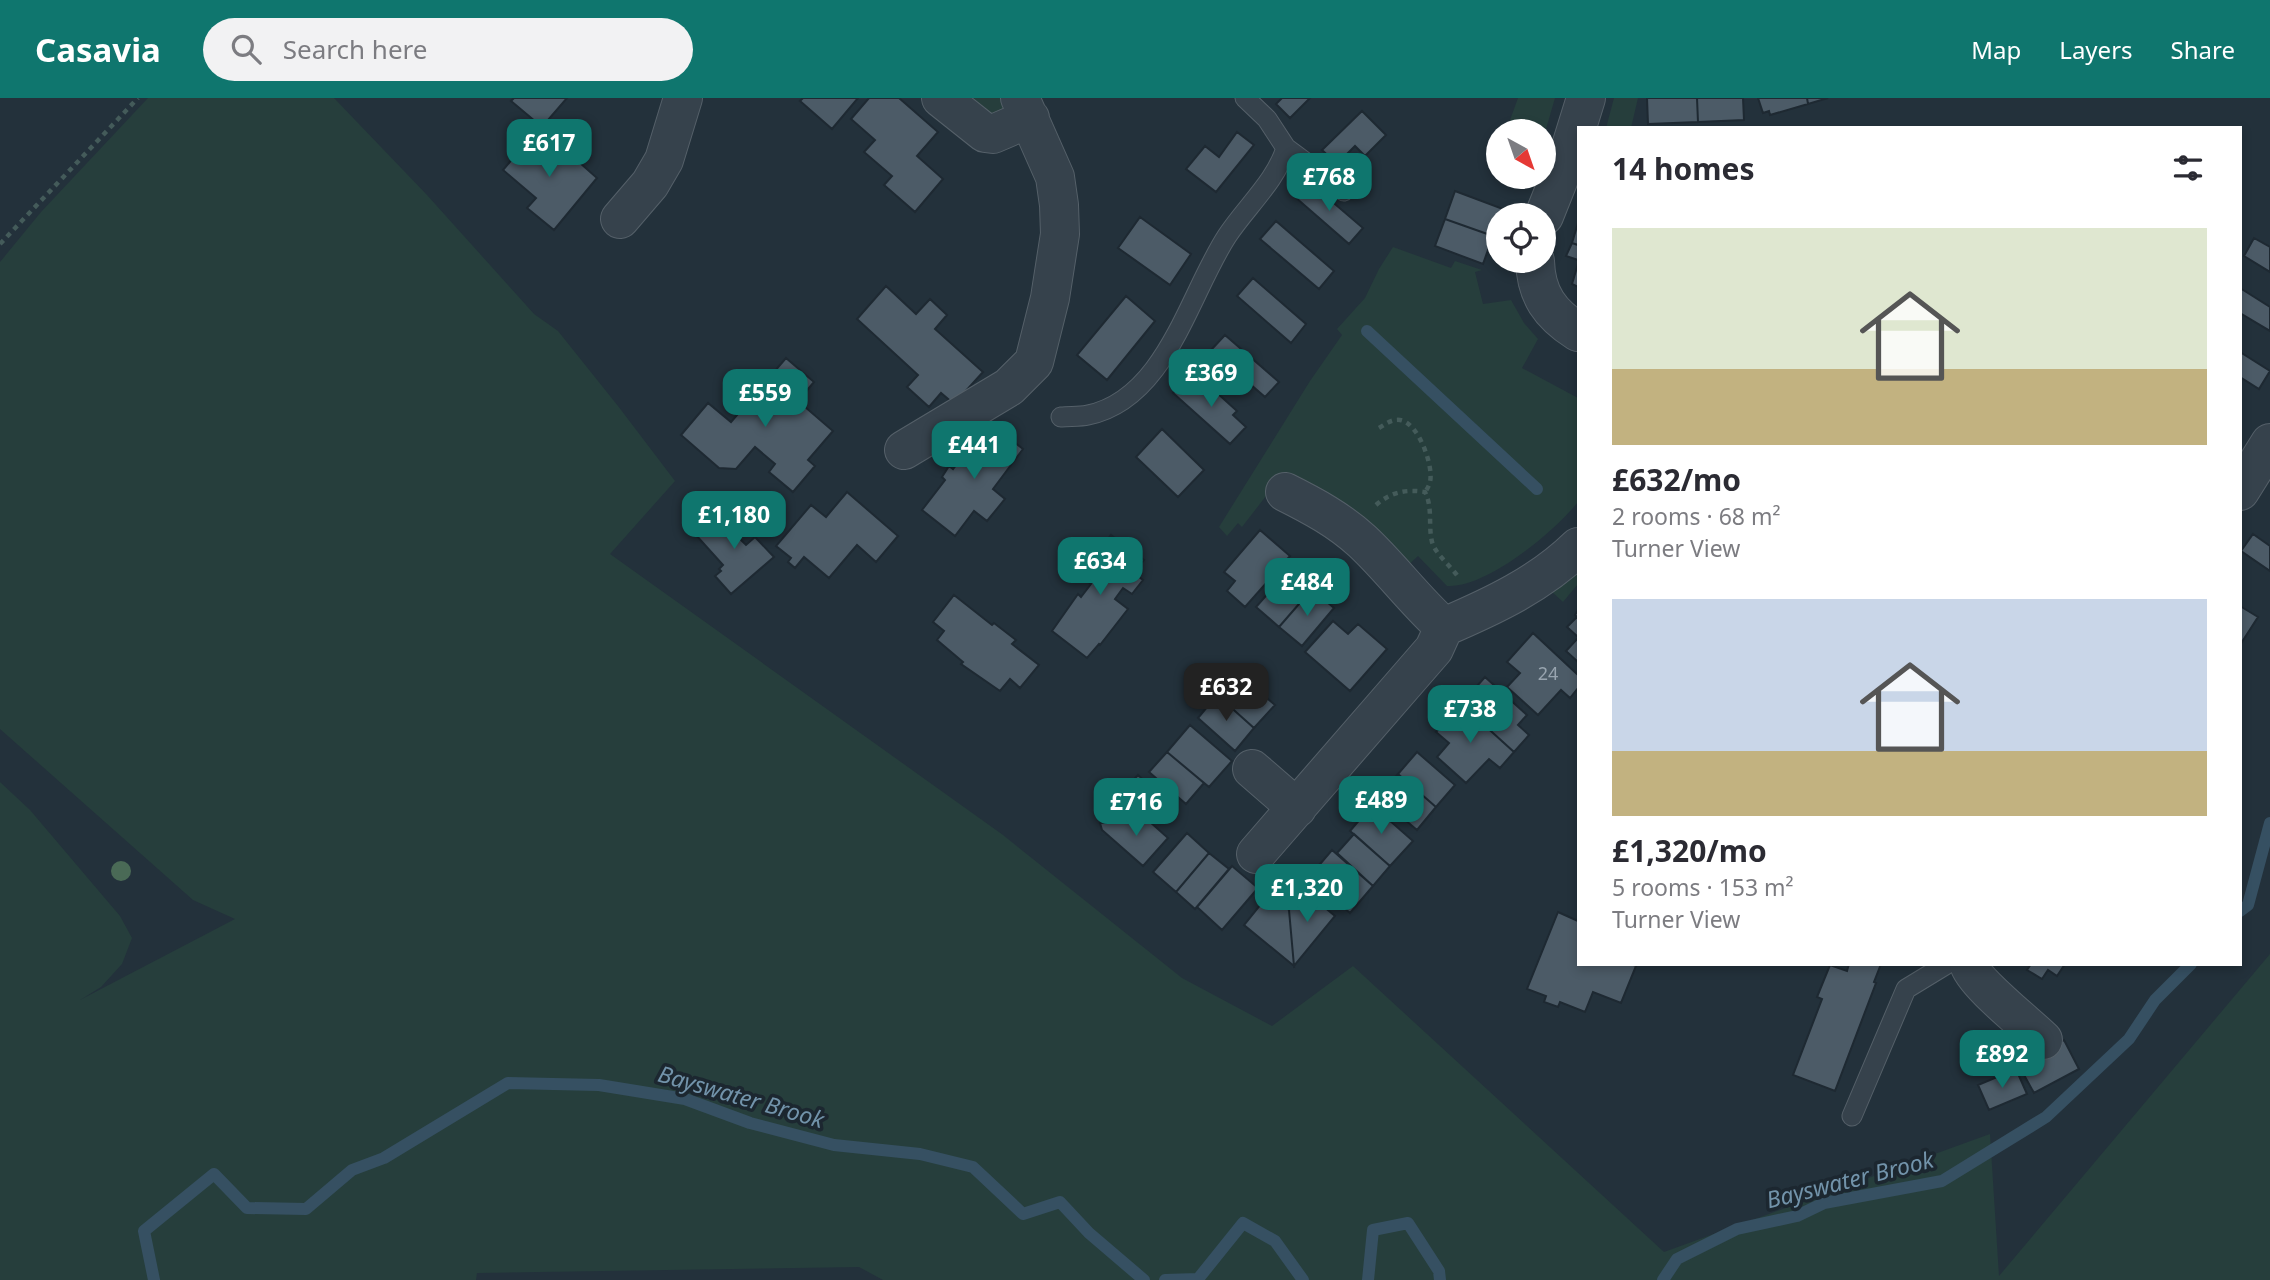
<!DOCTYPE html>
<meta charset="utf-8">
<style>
:root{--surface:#fff;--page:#f2f2f3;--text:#2b2b33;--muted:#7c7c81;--accent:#0f766e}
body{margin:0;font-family:"Noto Sans",sans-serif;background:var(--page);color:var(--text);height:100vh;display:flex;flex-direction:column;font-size:26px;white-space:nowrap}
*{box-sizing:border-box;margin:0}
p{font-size:23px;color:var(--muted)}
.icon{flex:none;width:38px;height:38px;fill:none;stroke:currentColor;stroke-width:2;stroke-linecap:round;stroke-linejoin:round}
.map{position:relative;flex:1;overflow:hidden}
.side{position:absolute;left:1577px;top:28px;width:665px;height:840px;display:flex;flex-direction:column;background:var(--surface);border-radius:0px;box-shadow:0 4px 10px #0003}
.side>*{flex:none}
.needle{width:46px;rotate:140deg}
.controls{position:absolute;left:1486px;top:21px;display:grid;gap:14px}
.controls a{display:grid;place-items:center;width:70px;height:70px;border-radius:50%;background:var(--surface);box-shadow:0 4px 10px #0003;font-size:35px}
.price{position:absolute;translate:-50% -60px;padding:0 16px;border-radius:14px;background:var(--accent);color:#fff;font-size:23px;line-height:46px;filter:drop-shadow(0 2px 4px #0008)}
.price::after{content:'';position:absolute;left:50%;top:42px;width:21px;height:16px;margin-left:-10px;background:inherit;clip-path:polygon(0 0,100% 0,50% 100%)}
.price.current{background:#222;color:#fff}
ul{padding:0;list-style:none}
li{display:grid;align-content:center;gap:14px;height:371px;padding:0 35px}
li span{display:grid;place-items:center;height:217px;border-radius:0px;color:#555}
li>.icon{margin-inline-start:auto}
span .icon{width:126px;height:126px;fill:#fffc;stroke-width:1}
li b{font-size:30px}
h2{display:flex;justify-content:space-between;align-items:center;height:84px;padding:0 35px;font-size:30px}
header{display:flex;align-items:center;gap:42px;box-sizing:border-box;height:98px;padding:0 35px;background:var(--accent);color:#fff}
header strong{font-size:33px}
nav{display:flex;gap:38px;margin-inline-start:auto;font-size:24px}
.search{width:490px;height:63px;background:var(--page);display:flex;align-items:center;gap:18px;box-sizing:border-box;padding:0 24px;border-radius:38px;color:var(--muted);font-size:26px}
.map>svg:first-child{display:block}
.green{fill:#263e3c}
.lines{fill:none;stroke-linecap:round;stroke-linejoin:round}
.stream{stroke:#365062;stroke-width:12}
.building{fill:#4c5b67;stroke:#1e2932;stroke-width:2}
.service-casing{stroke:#556069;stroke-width:21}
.minor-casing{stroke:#556069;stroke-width:40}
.path{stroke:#445b5a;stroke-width:4.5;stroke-dasharray:5 5;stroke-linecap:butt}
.service{stroke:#36424c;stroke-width:19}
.minor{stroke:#36424c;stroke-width:38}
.tree{fill:#4a6a56}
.labels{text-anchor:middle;stroke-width:7;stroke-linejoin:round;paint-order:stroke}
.number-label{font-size:18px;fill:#98a4af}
.water-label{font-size:23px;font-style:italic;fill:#7293aa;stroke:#1c2730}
</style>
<header>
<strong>Casavia</strong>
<div class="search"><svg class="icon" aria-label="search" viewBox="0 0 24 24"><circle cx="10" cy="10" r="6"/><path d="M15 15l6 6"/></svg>Search here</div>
<nav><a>Map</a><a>Layers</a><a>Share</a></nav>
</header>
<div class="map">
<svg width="2270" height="1182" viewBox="0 0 2270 1182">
<rect width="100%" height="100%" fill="#23313b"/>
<path class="green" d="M148 0H334L427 97 534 216 558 233 618 308 675 383 610 456 1003 737 1182 880 1272 928 1353 868 1664 1154 1990 1036 1999 1178 2270 856V1182H883L859 1169 477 1175 476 1182H0V684L30 712 120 818 132 840 122 866 101 889 80 902 235 821 193 802 0 631V164L41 114Z
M974 0H1003L1004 14 1000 20 977 10Z
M1518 0H1555L1544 38V33H1506Z
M1614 0H1638L1631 30H1606Z
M1393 149 1451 170 1455 163 1482 172 1475 174 1483 206 1511 202 1524 225 1538 241 1522 270 1578 300V404C1554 434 1487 490 1447 488L1418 458 1403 472 1268 386 1266 390V398L1242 429 1238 425 1227 438 1219 429 1310 283 1342 237 1337 231 1365 200 1379 171Z
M1578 469V486L1563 504 1550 492Z"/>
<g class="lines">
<path class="stream" d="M1367 233 1537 391
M2240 813 2248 807 2270 725
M154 1182 144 1133 214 1076 247 1110 306 1111 352 1072 384 1060 508 985 599 987 685 1001 750 1025 834 1047 920 1056 973 1069 1023 1116 1060 1104 1089 1135 1144 1182
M1165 1182 1198 1181 1243 1125 1275 1143 1303 1182
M1368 1182 1373 1132 1408 1125 1439 1173 1440 1182
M1663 1182 1677 1161 1737 1131 1797 1118 1824 1105 1942 1083 2046 1019 2129 941 2155 902 2191 866"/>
</g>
<path class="building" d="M514 0H567L542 29 511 3Z
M803 0H858L832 31 800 3Z
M869 0H899L938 34 917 58 943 81 915 114 884 87 892 78 864 54 875 42 851 21Z
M1282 0H1310L1290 20 1276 6Z
M1647 0H1697L1698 24 1648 26Z
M1697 0H1743L1744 22 1698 24Z
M1758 0H1807L1808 6 1770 17 1769 13 1763 15Z
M1807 0H1828L1808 6Z
M1362 13 1386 37 1365 58 1355 48 1337 66 1322 52Z
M537 32 558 50 554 54 565 64 571 57 597 80 554 132 527 110 536 100 503 72Z
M1237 34 1254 47 1216 94 1186 71 1205 48 1219 59Z
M1308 83 1363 130 1349 146 1295 99Z
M1455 93 1503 111 1500 117H1498L1493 138 1445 121Z
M1140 119 1191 156 1170 187 1118 150Z
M1445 121 1493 138 1483 166 1435 148Z
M1276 123 1334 173 1319 191 1260 141Z
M1578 125V147L1572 145Z
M2254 140 2270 149V174L2244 158Z
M1572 145 1578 147V162L1566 158Z
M1578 166V189L1572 186Z
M1253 180 1306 226 1291 245 1237 198Z
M886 188 916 216 930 201 947 217 935 231 983 274 954 306 941 295 929 309 907 289 918 277 857 221Z
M2240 190 2270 209V233L2240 215Z
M1126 198 1155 223 1107 282 1077 257Z
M1225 237 1279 284 1265 299 1211 252Z
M2240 254 2270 273 2259 291 2240 279Z
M786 260 814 284 798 303 833 333 808 362 815 368 793 394 769 374 775 366 755 349 736 371 719 370 681 337 708 305 731 324Z
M1188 277 1212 298 1216 294 1237 313 1233 317 1246 329 1230 346 1173 295Z
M989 324 1023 351 993 391 1005 401 987 423 974 413 955 438 922 412 945 382 942 379 949 368 953 371Z
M1162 331 1204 372 1178 399 1136 359Z
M847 394 898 438 876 464 857 447 829 480 804 459 795 470 788 464 791 460 776 448 811 407 826 419Z
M718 415 730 429 744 416 754 427 739 440 746 447 755 439 774 459 731 496 715 478 721 473 719 471 723 467 695 436Z
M1260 432 1290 458 1245 509 1227 493 1235 483 1224 474Z
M2253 436 2270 448V473L2241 453Z
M1111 437 1144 462 1134 475 1143 482 1132 496 1123 490 1115 501 1128 511 1100 547 1099 546 1087 560 1052 533 1078 496 1081 499 1091 486 1077 474 1098 447 1101 450Z
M1289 472 1312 491 1279 529 1256 509Z
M1312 491 1334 510 1302 548 1279 529Z
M954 497 992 527 994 525 1016 542 1012 546 1039 567 1020 590 1010 581 1000 593 961 566 963 564 937 542 944 533 933 524Z
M2240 508 2258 519 2240 547Z
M1578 512V539L1567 529 1577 519 1575 517Z
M1333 523 1348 536 1358 526 1387 551 1350 593 1305 554Z
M1533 535 1578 577V590L1570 600 1561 592 1538 617 1507 589 1520 575 1507 564Z
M1578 540V564L1566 553Z
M1237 574 1275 607 1254 630 1217 597Z
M1485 579 1527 617 1518 627 1529 637 1514 654 1461 606Z
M1217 597 1254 630 1235 653 1198 620Z
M1461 606 1514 654 1500 670 1489 661 1466 685 1437 659 1449 645 1436 634Z
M1190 627 1232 663 1209 689 1167 654Z
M1167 654 1204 685 1186 706 1149 674Z
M1417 654 1455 687 1436 709 1398 676Z
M1398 676 1436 709 1417 732 1378 699Z
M1138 677 1167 703 1149 723 1100 725 1101 719 1106 712Z
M1372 707 1413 743 1390 768 1350 733Z
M1149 723 1168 740 1143 768 1102 732 1100 725Z
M1187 735 1209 755 1176 794 1153 774Z
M1354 736 1390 768 1373 788 1337 755Z
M1332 752 1373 788 1350 815 1309 779Z
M1209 755 1229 771 1195 811 1176 794Z
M1232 768 1258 790 1222 832 1197 809Z
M1305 793 1335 818 1294 868 1289 812Z
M1269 796 1289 812 1294 868 1244 827Z
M1558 814 1578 823V866H1631L1636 868 1621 905 1593 894 1585 914 1560 904 1558 909 1544 904 1546 898 1527 891Z
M1849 866H1881L1874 884 1876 885 1835 993 1793 977 1822 901 1817 899 1830 867 1847 873Z
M2031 866H2065L2057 878 2048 872 2042 881 2027 872Z
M2064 942 2079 971 2034 995 2018 966Z
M2016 971 2027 996 1989 1012 1978 987Z"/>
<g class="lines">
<defs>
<path id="service" d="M1286 50 1344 93
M1061 319C1070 318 1079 319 1088 317 1166 301 1189 196 1227 138 1246 109 1276 83 1286 50L1267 21 1245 0
M1852 1018 1906 891 1947 866"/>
<path id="minor" d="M941 0 985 35 993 36 1030 20
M1544 118 1568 58 1586 0
M620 121 650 86 664 62 683 0
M1535 163C1536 197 1550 216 1578 234
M904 352 1009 289 1034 264 1050 200 1060 136 1059 107 1055 79 1020 0
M2240 393 2270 345
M1285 394C1313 408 1339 422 1362 443 1391 470 1414 502 1444 529
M1252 671 1297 710
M1256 756 1434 551 1444 529C1493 508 1540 486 1578 449
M1969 866C1973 884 2028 927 2043 942"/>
</defs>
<use href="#service" class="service-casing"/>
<use href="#minor" class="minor-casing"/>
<path class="path" d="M0 146 138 0
M1379 330C1386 326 1391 321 1400 322 1418 324 1434 368 1430 384 1429 388 1427 391 1425 394
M1376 407C1391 394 1406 391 1425 394 1433 410 1428 427 1432 444 1436 457 1451 468 1459 480"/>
<use href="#service" class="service"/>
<use href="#minor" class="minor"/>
</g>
<circle class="tree" cx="121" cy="773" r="10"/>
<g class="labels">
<g class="number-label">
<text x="1548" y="582">24</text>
</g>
<g class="water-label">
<text transform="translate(741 999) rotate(16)" y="8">Bayswater Brook</text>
<text transform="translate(1850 1082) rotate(-14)" y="8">Bayswater Brook</text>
</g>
</g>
</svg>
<div class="controls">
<a><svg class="needle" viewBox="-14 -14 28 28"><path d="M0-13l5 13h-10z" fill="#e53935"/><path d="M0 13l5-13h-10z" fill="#7c7c81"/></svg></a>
<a><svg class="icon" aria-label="locate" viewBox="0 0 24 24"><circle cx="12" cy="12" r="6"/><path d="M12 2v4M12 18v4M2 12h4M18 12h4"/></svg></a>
</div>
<b class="price" style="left:549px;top:81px">£617</b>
<b class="price" style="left:1329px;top:115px">£768</b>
<b class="price" style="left:1211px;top:311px">£369</b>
<b class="price" style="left:765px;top:331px">£559</b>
<b class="price" style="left:974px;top:383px">£441</b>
<b class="price" style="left:734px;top:453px">£1,180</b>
<b class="price" style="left:1100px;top:499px">£634</b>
<b class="price" style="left:1307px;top:520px">£484</b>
<b class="price current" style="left:1226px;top:625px">£632</b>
<b class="price" style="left:1470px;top:647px">£738</b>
<b class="price" style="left:1381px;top:738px">£489</b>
<b class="price" style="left:1136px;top:740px">£716</b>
<b class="price" style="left:1307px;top:826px">£1,320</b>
<b class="price" style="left:2002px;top:992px">£892</b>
<section class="side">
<h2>14 homes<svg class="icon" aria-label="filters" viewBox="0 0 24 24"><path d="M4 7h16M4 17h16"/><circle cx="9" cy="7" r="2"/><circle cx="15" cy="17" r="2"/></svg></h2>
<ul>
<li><span style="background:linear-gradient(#dfe7d0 65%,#c2b280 0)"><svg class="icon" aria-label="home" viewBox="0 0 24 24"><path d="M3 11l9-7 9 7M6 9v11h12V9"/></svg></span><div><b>£632/mo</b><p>2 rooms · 68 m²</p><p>Turner View</p></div></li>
<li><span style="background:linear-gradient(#c9d6e8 70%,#c2b280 0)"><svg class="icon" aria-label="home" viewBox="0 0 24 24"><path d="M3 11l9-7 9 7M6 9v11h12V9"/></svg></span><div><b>£1,320/mo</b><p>5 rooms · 153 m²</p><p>Turner View</p></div></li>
</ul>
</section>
</div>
